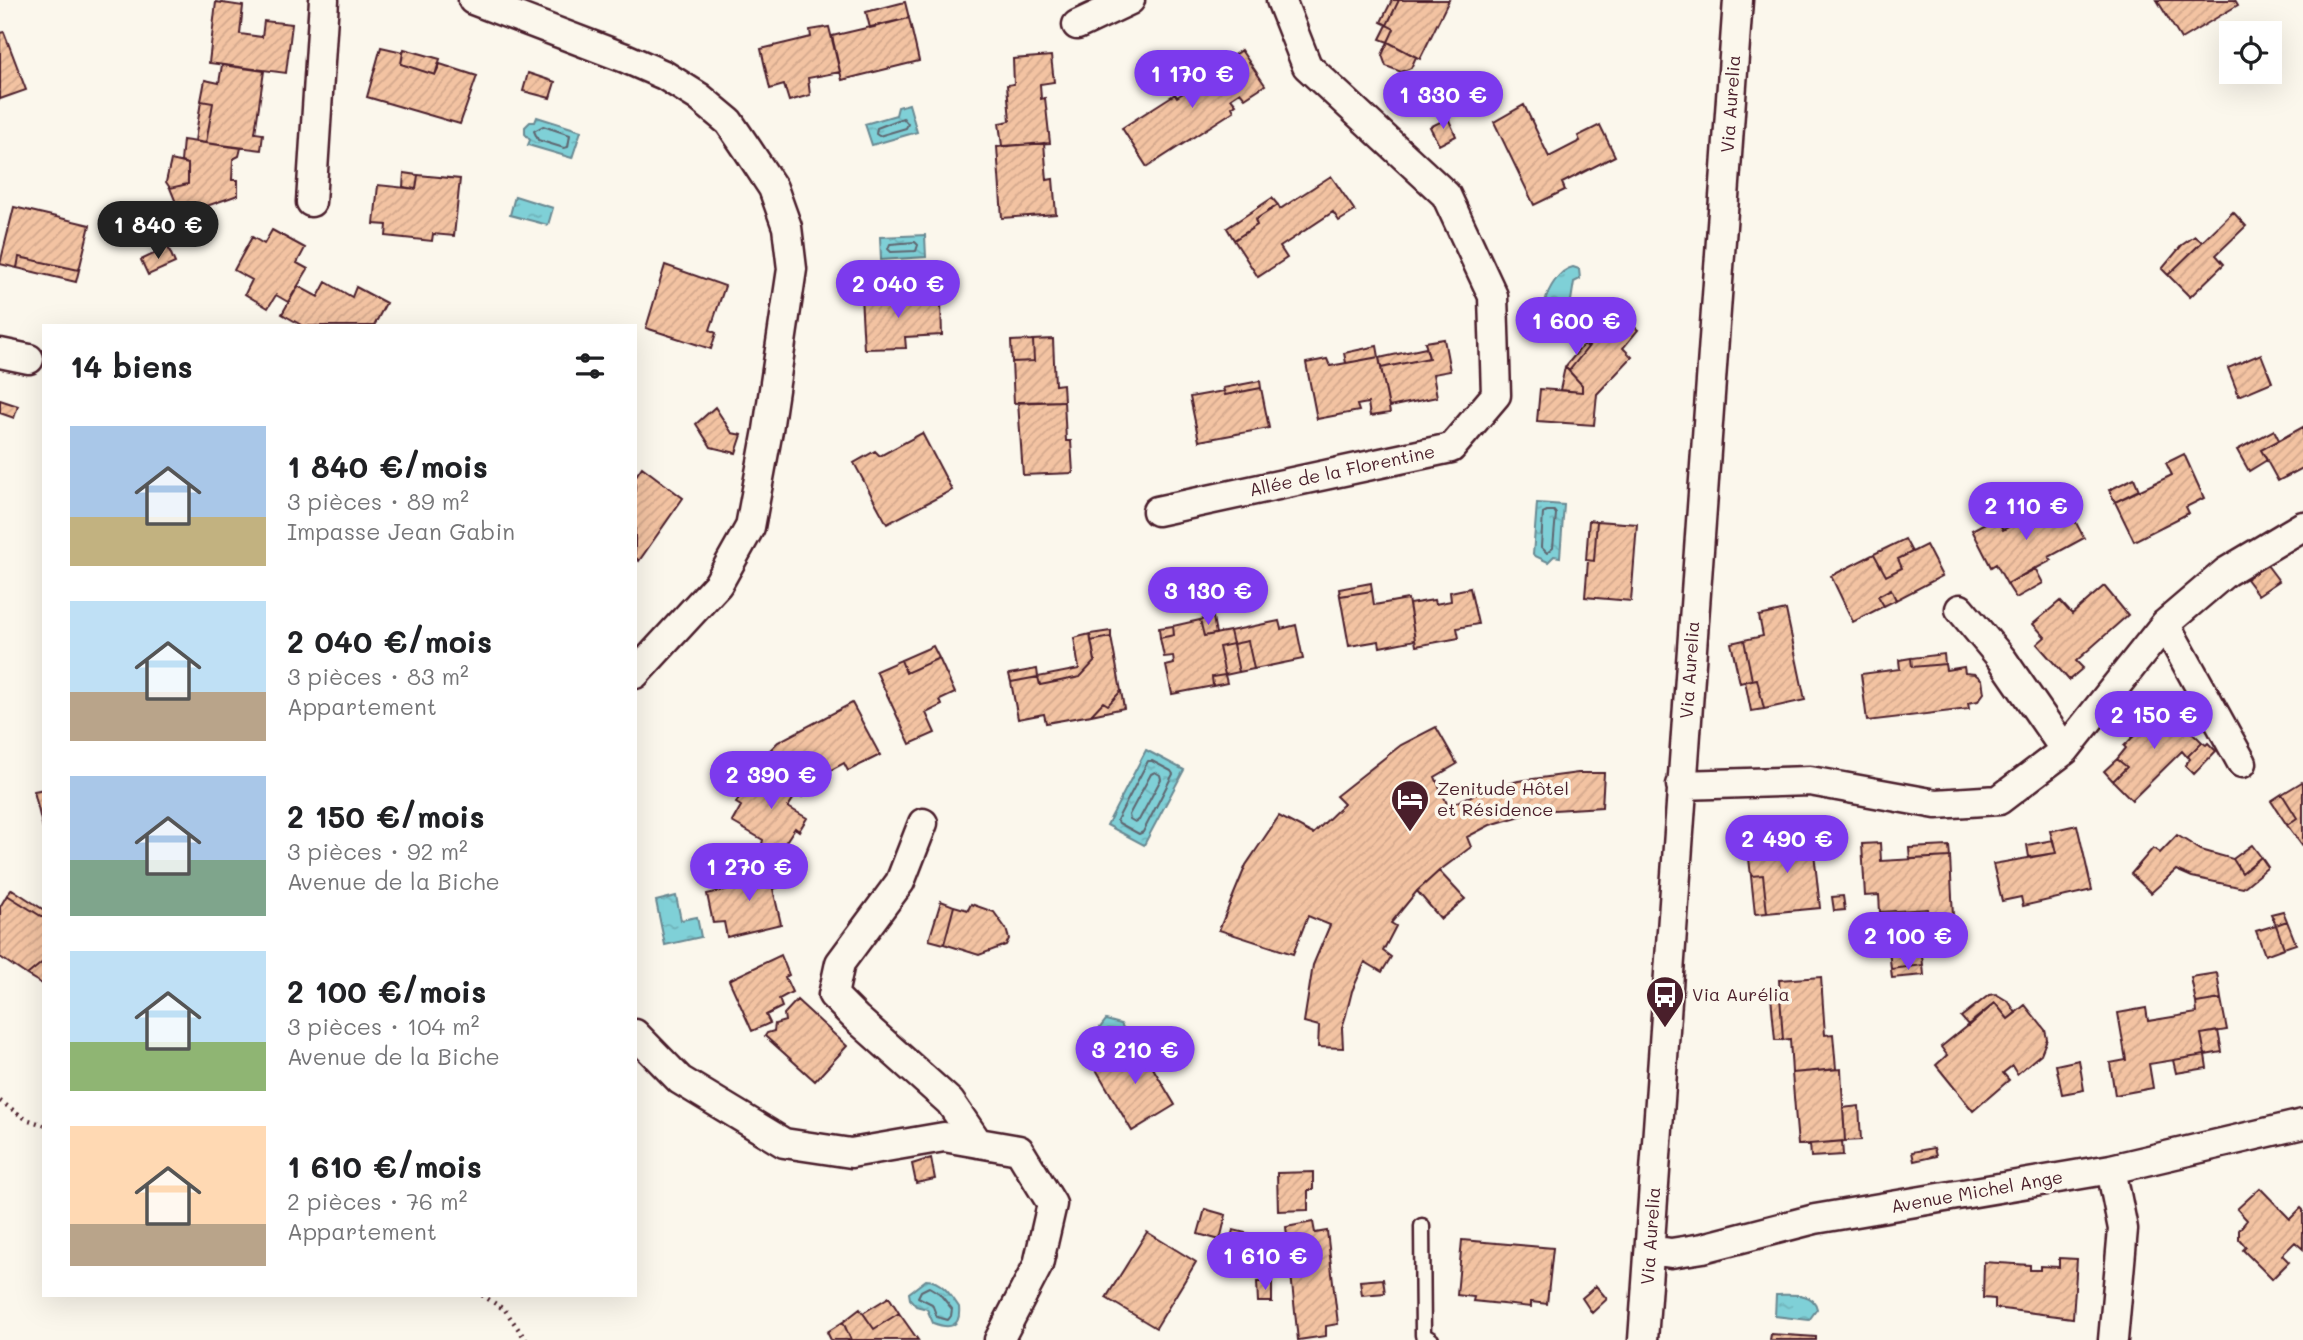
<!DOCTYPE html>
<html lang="fr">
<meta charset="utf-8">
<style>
:root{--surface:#fff;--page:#f6f6f6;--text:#202124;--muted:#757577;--accent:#7c3aed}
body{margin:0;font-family:Mali,sans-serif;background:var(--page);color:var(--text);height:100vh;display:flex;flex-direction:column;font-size:26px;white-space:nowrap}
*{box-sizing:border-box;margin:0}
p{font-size:23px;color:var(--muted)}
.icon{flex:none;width:38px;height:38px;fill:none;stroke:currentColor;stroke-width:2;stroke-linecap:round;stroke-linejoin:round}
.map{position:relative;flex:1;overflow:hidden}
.panel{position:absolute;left:42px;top:324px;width:595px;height:973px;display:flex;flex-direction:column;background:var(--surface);border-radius:0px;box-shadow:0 7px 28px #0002}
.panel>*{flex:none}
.fabs{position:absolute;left:2219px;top:21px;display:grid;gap:14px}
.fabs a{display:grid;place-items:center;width:63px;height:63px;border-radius:0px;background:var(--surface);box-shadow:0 7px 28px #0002;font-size:35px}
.price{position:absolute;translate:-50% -60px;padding:0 16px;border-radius:24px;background:var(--accent);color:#fff;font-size:23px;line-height:46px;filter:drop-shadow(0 2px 4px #0008)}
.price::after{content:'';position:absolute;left:50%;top:42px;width:21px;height:16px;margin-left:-10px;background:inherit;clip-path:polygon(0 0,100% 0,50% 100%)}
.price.on{background:#222;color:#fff}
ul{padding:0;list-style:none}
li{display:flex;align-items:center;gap:21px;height:175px;padding:0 28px}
li span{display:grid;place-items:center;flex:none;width:196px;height:140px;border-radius:0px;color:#555}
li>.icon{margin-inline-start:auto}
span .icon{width:84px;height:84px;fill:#fffc;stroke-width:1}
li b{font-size:30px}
h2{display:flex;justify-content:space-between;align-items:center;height:84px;padding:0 28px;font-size:30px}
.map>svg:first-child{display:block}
.water{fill:url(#water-ripples);stroke:#6a8992;stroke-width:2}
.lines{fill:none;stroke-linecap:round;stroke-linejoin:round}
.shore{stroke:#5f6670;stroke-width:2}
.building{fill:url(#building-hatch);stroke:#4a1f2b;stroke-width:2}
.lane-casing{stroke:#4a1f2b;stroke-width:19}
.street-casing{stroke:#4a1f2b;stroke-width:33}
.path{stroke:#4a1f2b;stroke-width:4.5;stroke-dasharray:2 5;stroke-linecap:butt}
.lane{stroke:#fbf7ec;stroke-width:14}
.street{stroke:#fbf7ec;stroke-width:28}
.labels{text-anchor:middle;stroke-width:7;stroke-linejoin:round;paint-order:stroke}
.street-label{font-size:18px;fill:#4a1f2b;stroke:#fbf7ec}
.poi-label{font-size:18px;fill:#4a1f2b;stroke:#fbf7ec;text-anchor:start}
</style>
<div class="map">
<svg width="2303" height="1340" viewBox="0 0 2303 1340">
<defs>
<pattern id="water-ripples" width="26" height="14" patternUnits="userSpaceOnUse" patternTransform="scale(1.75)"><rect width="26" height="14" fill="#7fd0d7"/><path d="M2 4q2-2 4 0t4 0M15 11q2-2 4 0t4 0" fill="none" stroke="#6fb2b9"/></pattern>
<pattern id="building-hatch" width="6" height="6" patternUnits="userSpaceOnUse" patternTransform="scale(1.75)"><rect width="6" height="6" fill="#f3c3a2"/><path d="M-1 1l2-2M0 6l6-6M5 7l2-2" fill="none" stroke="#d2a78c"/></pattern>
</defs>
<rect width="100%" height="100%" fill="#fbf7ec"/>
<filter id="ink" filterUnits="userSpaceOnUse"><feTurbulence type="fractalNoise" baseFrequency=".0143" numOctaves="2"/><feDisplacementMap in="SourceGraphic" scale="14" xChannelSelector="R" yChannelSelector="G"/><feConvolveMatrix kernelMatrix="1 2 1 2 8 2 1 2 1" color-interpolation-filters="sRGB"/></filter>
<g filter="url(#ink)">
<path class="water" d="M909 104 917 132 872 145 865 124 896 115 898 107Z
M537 117 581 131 572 158 528 145 530 140 525 134V127L530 122H535Z
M515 196 553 208 548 225 510 215Z
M925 235 926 257 881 260 880 237Z
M1573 267 1579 269 1580 279 1574 282 1571 301 1557 310 1549 308 1545 302C1548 289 1559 270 1573 267Z
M1537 503 1564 505 1560 557 1554 556 1548 562 1533 555Z
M1146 750 1184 770 1144 845 1107 825Z
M676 896 681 920 697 917 701 937 665 945 656 901Z
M1106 1020 1121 1024 1131 1041 1090 1065 1082 1051Z
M926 1280C941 1280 951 1295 959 1307 961 1328 949 1329 933 1323L927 1309 916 1306 910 1299 909 1293Z
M1776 1295C1790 1295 1814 1291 1817 1309L1809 1320 1775 1316Z"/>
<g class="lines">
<path class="shore" d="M903 118 908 124 906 128 879 136 876 134 877 128Z
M543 126 570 135 568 147 564 148 538 140 534 131Z
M915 242 918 245 916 251 891 252 888 249 890 244Z
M1547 511H1554L1556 514 1553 548 1547 553 1541 547 1543 513Z
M1148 761H1152L1171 771 1173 774 1143 832 1139 834 1119 823 1117 820Z
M1155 772 1160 775 1161 779 1139 820 1135 822 1130 819 1129 815 1151 774Z
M1108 1029 1116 1030 1120 1039 1095 1052 1094 1047Z
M929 1287 939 1293 952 1309 951 1316 948 1320 937 1317 932 1304 918 1297 921 1291Z"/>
</g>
<path class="building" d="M1392 0H1399L1387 25 1381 22Z
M1399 0H1449L1420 59 1388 42 1394 29 1387 25Z
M2157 0H2235L2238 5 2181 39Z
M216 2 243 6 240 34 262 37 264 21 292 24 286 73 209 63Z
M905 2 909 18 870 28 866 12Z
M909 18 919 61 842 80 832 36Z
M1387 25 1394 29 1388 42 1380 39Z
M829 27 840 72 808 78 810 95 789 101 784 85 770 89 761 49 811 37 810 30Z
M4 32 26 90 0 99V33Z
M1388 42 1416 57 1411 68 1401 72 1386 66 1382 55Z
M381 47 403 52 401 64 435 75 440 64 477 76 460 124 367 97Z
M404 49 440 59 435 75 401 64Z
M1241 50 1265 85 1245 98 1240 92 1231 98 1236 104 1232 107 1234 111 1147 167 1122 128 1175 94 1177 97 1210 76 1208 73Z
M1051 56 1054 82 1040 84 1041 99 1045 98 1050 143 1002 146 999 123 1010 121 1007 85 1014 84 1013 59Z
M222 65 264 71 255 133 263 134 261 150 206 143 213 103 201 101 205 80 219 83Z
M528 73 555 82 550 98 523 91Z
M201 101 213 103 206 143 195 141Z
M1524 105 1549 157 1580 141 1578 136 1600 125 1615 156 1562 183 1565 190 1534 205 1494 122Z
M1448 118 1456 136 1439 145 1430 127Z
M183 140 241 148 239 156 233 159 232 180H238V195L181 215 170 188 188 184V164L181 162Z
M1044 143 1047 180 1053 179 1056 214 1002 218 997 147Z
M171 160 188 164V184L170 188 166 182Z
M404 173 418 175 416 189 403 187Z
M418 175 460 179 454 236 433 234 432 241 386 236 387 225 374 224 378 185 416 189Z
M1331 176 1355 211 1339 221 1333 212 1280 247 1287 258 1258 277 1234 240 1257 225 1255 220 1278 205 1280 209Z
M1272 198 1278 205 1255 220 1257 225 1234 240 1227 228Z
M14 207 90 225 79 270 19 257 17 268 0 264Z
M2233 212 2246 226 2216 255 2224 264 2190 297 2168 275Z
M272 230 305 248 297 263 308 269 288 302 276 295 268 308 245 294 252 280 234 270 252 237 264 244Z
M2195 236 2202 242 2168 275 2162 269 2182 245Z
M168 247 175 263 148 275 141 260Z
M19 257 79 270 76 282 17 268Z
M665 265 725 286 710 330 716 333 711 349 646 328Z
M326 282 352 297 356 287 386 303 374 326H303L282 314 298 286 318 297Z
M924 293 925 305 941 304 942 335 905 337 906 348 864 349 861 296Z
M1614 310 1638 330 1623 348 1632 357 1597 394 1594 425 1537 421 1540 389 1582 392V385L1569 371 1601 331 1598 329Z
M1593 324 1601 331 1588 347 1579 340Z
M1053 339 1055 385 1063 384 1064 401 1014 403 1012 362 1034 361 1033 340Z
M1444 339 1450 371 1433 374 1437 397 1389 407 1381 368 1429 358 1425 342Z
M1033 340 1034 361 1012 362 1011 341Z
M1584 344 1588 347 1569 371 1565 367Z
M1377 346 1379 357 1346 363 1344 353Z
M1426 348 1429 358 1381 368 1379 358Z
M2261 354 2272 382 2239 396 2228 368Z
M1379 357 1390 413 1370 416 1368 403 1357 405 1359 411 1317 419 1306 363 1327 359 1330 366Z
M1565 367 1582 385V392L1560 390Z
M1260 381 1261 388 1225 395 1223 388Z
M1261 388 1269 428 1199 441 1190 397 1224 391 1225 395Z
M0 400 18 406 14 418 0 413Z
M1064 401 1066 441H1071L1073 473 1023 475 1018 402Z
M715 407 732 433 742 435 736 453 711 447 696 424Z
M2303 427V468L2278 481 2261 450Z
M2274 430 2279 440 2261 450 2267 460 2249 471 2237 450Z
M922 433 952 490 887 524 854 463 875 451 880 456Z
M2184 454 2204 498 2186 507 2189 513 2134 541 2115 502 2172 475 2166 463Z
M642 467 683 498 639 561 635 557V477Z
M2134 478 2139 490 2115 502 2109 490Z
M2063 498 2071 513 2057 521 2049 505Z
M2049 505 2057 521 2071 513 2084 538 2049 557 2052 560 2007 584 1996 564 1991 567 1972 530 1996 517 2003 530Z
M1589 520 1597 521 1594 561 1586 560Z
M1597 521 1637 524 1631 601 1585 597 1588 561H1594Z
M1905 539 1912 552 1898 559 1902 568 1886 576 1874 554Z
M1926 545 1942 576 1896 600 1891 589 1878 596 1884 606 1853 622 1831 576 1874 554 1886 576 1902 568 1898 559Z
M2267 565 2279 581 2258 595 2246 579Z
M2035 568 2043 583 2016 598 2007 584Z
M1371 583 1372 591 1340 596 1339 589Z
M2104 586 2128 615 2076 661 2083 668 2069 680 2037 644 2045 637 2033 624 2060 601 2072 614Z
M1470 588 1478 624 1457 628 1459 638 1416 646 1409 604 1434 600 1435 604 1451 601 1450 592Z
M1891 589 1896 600 1884 606 1878 596Z
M1372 591 1374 605 1408 599 1415 640 1380 647 1379 641 1349 646 1340 596Z
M1786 610 1805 700 1764 709 1757 679 1752 680 1744 640 1763 636 1759 616Z
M1213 617 1216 634 1204 636 1200 620Z
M1200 620 1204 636 1230 631 1233 644 1219 647 1225 675 1212 677 1213 686 1172 694 1166 666 1174 664 1173 656 1164 657 1160 638 1174 635 1173 626Z
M1279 621 1281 629 1296 625 1303 659 1254 669 1248 641 1233 644 1230 631Z
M1173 626 1174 635 1160 638 1159 628Z
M1111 631V637L1091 641 1090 634Z
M1090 634 1095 661 1080 677 1040 685 1038 677 1079 669 1074 638Z
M1111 637 1121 691 1108 705 1103 702 1091 715 1046 723 1044 714 1018 719 1011 682 1038 677 1040 685 1080 677 1095 661 1091 641Z
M1744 640 1752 680 1740 683 1731 643Z
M1248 641 1254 669 1239 672 1233 644Z
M1233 644 1239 672 1225 675 1219 647Z
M933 646 939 658 906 673 901 660Z
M1944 654 1945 664 1912 667 1911 658Z
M939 658 955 693 940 700 942 705 926 713 935 733 910 744 876 671 901 660 906 673Z
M1911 658 1912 667 1945 664 1946 670 1964 667 1965 673 1975 674 1982 680 1984 693 1978 701 1968 703 1969 709 1867 721 1861 674 1900 669 1899 660Z
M1037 669 1038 677 1011 682 1009 674Z
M1225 675 1227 683 1213 686 1212 677Z
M1757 679 1764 709 1751 711 1745 681Z
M1121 691 1124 708 1091 715 1103 702 1108 705Z
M852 703 880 755 848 771 844 763 814 779 817 782 807 792 769 751 778 742Z
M2164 705 2202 742 2187 757 2182 751 2132 800 2113 781 2127 767 2117 759 2126 748 2124 746Z
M1436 727 1457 764 1435 777 1448 806 1482 791 1518 781 1578 773H1604L1602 807 1538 811 1490 825 1467 837 1471 847 1439 871 1417 891 1391 923 1396 926 1383 951 1391 957 1382 972 1365 962 1352 991 1346 1015 1342 1028 1343 1048 1318 1047 1319 1026 1304 1022 1313 965 1330 925 1308 916 1293 954 1219 930 1246 865 1279 816 1313 834 1344 804 1336 796 1401 745Z
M2202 742 2206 745 2208 743 2216 751 2194 774 2185 765 2190 759 2188 756Z
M769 751 807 792 802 797 797 793 788 807 807 818 799 831 795 828 781 849 793 853 789 873 757 863 763 840 732 822 741 806 736 803 763 757Z
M2117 759 2127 767 2113 781 2104 771Z
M2302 782 2303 783V847L2287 825 2297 818 2282 794Z
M44 789V833L34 791Z
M2282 794 2297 818 2287 825 2271 801Z
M2077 825 2092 890 2023 906 2021 897 2002 901 1993 864 2056 853 2050 831Z
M1812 834 1820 908 1767 913 1763 875 1751 876 1747 841 1766 839 1768 855 1792 853 1791 836Z
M2177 835 2201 850 2233 859 2242 873 2261 857 2268 867 2243 888 2192 877 2176 870 2151 893 2131 874 2153 848 2160 853Z
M1791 836 1792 853 1768 855 1766 839Z
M2053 840 2056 853 2029 857 2027 845Z
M1880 843 1881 861 1950 857 1953 916 1929 918 1928 909 1880 912 1879 895 1865 896 1862 844Z
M2252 845 2261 857 2242 873 2233 859Z
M1949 846 1950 857 1910 859 1909 848Z
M757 863 789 873 786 885 773 889 781 924 727 937 724 922 713 923 707 894 751 884Z
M1439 871 1465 899 1441 919 1417 891Z
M1763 875 1767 913 1755 914 1751 876Z
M12 889 44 910V918L7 895Z
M7 895 44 918V961L27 975 0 957V907Z
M1843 896 1845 910 1834 911 1832 897Z
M941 901 954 906 944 944 929 940Z
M971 904 994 912 1006 929 1009 939 1006 945 979 955 944 944 954 906 968 910Z
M2283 911 2287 921 2276 925 2271 914Z
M2287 921 2296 944 2284 948 2276 925Z
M2276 925 2284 948 2265 955 2256 931Z
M1921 946 1923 965 1891 969 1889 949Z
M781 955 789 975 785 977 792 992 779 999 782 1007 766 1015 770 1023 752 1031 729 980Z
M44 961V985L27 975Z
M1923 965 1924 975 1892 978 1891 969Z
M2217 973 2221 999 2196 1003 2191 977Z
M1821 977 1825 1035 1833 1034 1836 1069 1792 1073 1790 1039 1783 1040 1779 980Z
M1996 994 2009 1002 2016 1013 2008 1019 1995 1003 1969 1026 1961 1017 1989 995Z
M1771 996H1780L1783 1040H1775Z
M2221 999 2227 1030 2201 1034 2205 1055 2149 1064 2153 1088 2115 1095 2110 1063 2126 1060 2118 1013 2146 1008 2148 1021 2197 1013 2196 1003Z
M797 1000 847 1046 815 1081 765 1036 767 1033 774 1031 775 1024 785 1021 784 1014Z
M1995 1003 2008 1019 2025 1005 2045 1030 2047 1039 2041 1054 2017 1074 2012 1066 2003 1073 2009 1080 1973 1111 1936 1065 1947 1055 1941 1047Z
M2218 1031 2222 1052 2205 1055 2201 1034Z
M1138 1043 1175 1105 1132 1131 1094 1066Z
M2205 1055 2207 1068 2176 1073 2173 1060Z
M2079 1060 2084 1090 2062 1094 2056 1065Z
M1841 1069 1845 1141 1798 1145 1792 1073Z
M1859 1106 1861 1140 1845 1141 1843 1108Z
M1842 1141 1843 1155 1811 1157 1810 1144Z
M1934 1148 1936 1156 1914 1161 1912 1152Z
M931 1158 935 1179 916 1183 912 1164Z
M1313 1172V1190H1308V1210L1278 1211 1277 1173Z
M2260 1188 2290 1219 2301 1208 2303 1210V1249L2295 1242 2282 1255 2289 1262 2272 1279 2243 1250 2246 1247 2239 1239V1230L2247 1220 2237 1209Z
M1205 1209 1226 1215 1220 1240 1198 1234Z
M1313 1222 1315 1233 1327 1231 1338 1324 1326 1326V1336L1298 1340 1286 1227Z
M1233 1230 1258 1236 1250 1267 1225 1260Z
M1147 1232 1196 1262 1156 1328 1106 1298Z
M1462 1240 1553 1248 1547 1304 1531 1302V1307L1473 1301 1474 1297 1457 1295Z
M2059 1258 2077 1259 2073 1318 1995 1308V1299L1983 1298 1984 1262 2030 1265V1270H2040V1266L2059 1267Z
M1383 1279 1385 1293 1362 1295 1360 1281Z
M1257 1282H1272V1302H1258Z
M1596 1286 1607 1299 1592 1313 1582 1298Z
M889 1297 899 1313 874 1329 863 1313Z
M860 1309 874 1329 899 1313 918 1340H851L843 1322Z
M843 1322 851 1340H831L827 1332Z
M1771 1334 1816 1337V1340H1770Z"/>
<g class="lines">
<defs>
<path id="lane" d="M1422 1226 1423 1335 1431 1340"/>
<path id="street" d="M473 0 625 58 664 75 699 97 729 122 748 150 773 188 787 227 792 269 768 430 750 527 718 584 635 674
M1077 25 1130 0
M311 202 324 0
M0 353 29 359
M1157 511 1451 448 1496 395 1493 296 1446 195 1307 66 1281 0
M1960 609 2002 659 2065 750
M2165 624 2242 763
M1681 785 1810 781 1936 804 1999 800 2065 750 2165 624 2226 572 2303 526
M923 823 900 882 840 963 833 995 856 1018 950 1102 978 1143
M635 1034 680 1080 784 1143 851 1153 944 1137 1019 1150 1052 1204 1038 1265 999 1340
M2111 1169 2123 1229 2113 1340
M1650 1250 1671 1253 1703 1248 1815 1219 2111 1169 2303 1124
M1643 1340 1738 0"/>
</defs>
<use href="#lane" class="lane-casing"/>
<use href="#street" class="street-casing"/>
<path class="path" d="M0 1101 26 1119 44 1125
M482 1295 505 1310 526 1340"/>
<use href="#lane" class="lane"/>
<use href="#street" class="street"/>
</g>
</g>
<defs>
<symbol id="hotel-pin" viewBox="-11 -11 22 30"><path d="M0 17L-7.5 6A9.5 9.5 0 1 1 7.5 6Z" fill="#4a1f2b" stroke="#fbf7ec"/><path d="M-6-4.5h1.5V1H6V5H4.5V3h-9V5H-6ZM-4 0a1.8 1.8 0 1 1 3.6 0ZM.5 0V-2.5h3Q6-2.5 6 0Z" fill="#fff"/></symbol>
<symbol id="bus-pin" viewBox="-11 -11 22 30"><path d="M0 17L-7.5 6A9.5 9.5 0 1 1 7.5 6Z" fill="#4a1f2b" stroke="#fbf7ec"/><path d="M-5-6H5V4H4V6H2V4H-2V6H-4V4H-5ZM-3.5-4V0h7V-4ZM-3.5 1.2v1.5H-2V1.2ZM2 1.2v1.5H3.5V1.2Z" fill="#fff"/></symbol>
</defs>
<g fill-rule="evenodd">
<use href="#hotel-pin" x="1388" y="777" width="44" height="60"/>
<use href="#bus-pin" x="1643" y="973" width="44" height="60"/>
</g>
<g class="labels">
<g class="street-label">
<text transform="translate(1731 104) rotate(-86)" y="6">Via Aurelia</text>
<text transform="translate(1342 471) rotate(-12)" y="6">Allée de la Florentine</text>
<text transform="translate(1690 670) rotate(-86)" y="6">Via Aurelia</text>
<text transform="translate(1977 1192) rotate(-10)" y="6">Avenue Michel Ange</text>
<text transform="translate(1651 1236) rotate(-86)" y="6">Via Aurelia</text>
</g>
<g class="poi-label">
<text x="1437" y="795">Zenitude Hôtel<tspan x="1437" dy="21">et Résidence</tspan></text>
<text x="1692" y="1001">Via Aurélia</text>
</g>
</g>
</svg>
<div class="fabs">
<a><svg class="icon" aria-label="locate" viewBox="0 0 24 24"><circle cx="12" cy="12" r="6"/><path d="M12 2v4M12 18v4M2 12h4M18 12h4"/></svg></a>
</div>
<b class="price" style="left:1192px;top:110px">1 170 €</b>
<b class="price" style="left:1443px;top:131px">1 330 €</b>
<b class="price on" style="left:158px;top:261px">1 840 €</b>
<b class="price" style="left:898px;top:320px">2 040 €</b>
<b class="price" style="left:1576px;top:357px">1 600 €</b>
<b class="price" style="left:2026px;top:542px">2 110 €</b>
<b class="price" style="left:1208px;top:627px">3 130 €</b>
<b class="price" style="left:2154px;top:751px">2 150 €</b>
<b class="price" style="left:771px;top:811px">2 390 €</b>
<b class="price" style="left:1787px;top:875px">2 490 €</b>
<b class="price" style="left:749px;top:903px">1 270 €</b>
<b class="price" style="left:1908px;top:972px">2 100 €</b>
<b class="price" style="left:1135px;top:1086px">3 210 €</b>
<b class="price" style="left:1265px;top:1292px">1 610 €</b>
<section class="panel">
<h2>14 biens<svg class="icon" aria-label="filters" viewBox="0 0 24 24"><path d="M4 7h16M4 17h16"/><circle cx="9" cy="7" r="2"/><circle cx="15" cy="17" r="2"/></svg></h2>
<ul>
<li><span style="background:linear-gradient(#a9c7e8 65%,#c2b280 0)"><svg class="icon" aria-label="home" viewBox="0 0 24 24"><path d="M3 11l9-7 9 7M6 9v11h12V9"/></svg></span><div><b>1 840 €/mois</b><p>3 pièces · 89 m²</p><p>Impasse Jean Gabin</p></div></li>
<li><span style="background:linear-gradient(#bfe0f5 65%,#b9a48a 0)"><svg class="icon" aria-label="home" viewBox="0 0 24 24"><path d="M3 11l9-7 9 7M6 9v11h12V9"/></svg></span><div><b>2 040 €/mois</b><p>3 pièces · 83 m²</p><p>Appartement</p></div></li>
<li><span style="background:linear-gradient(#a9c7e8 60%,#7fa58c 0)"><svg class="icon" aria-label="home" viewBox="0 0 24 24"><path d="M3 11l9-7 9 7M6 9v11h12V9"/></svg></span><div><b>2 150 €/mois</b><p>3 pièces · 92 m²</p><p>Avenue de la Biche</p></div></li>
<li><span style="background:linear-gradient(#bfe0f5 65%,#8fb573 0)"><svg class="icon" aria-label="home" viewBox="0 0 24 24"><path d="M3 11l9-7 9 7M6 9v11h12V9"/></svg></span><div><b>2 100 €/mois</b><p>3 pièces · 104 m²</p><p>Avenue de la Biche</p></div></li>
<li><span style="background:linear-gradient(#ffd9b3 70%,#b9a48a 0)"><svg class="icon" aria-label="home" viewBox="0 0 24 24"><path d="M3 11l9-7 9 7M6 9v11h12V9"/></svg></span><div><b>1 610 €/mois</b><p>2 pièces · 76 m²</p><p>Appartement</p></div></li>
</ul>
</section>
</div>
